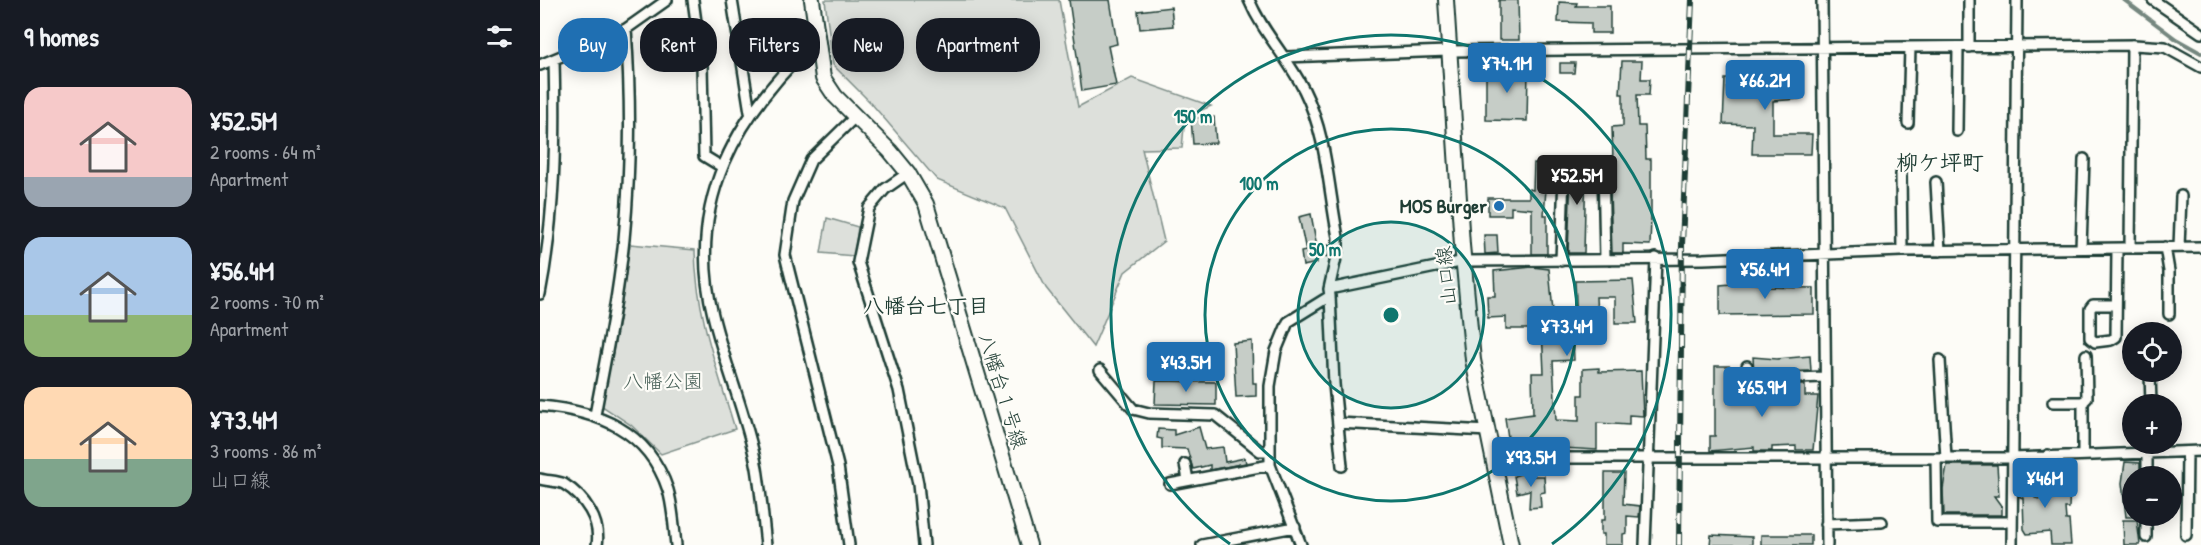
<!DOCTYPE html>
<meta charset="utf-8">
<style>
:root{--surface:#171b24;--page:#20242c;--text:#f1f3f6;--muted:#9ea1a6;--accent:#1f6fb2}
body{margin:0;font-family:"Patrick Hand","Klee One",sans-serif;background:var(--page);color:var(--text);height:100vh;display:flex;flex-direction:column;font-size:22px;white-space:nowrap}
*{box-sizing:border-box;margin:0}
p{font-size:20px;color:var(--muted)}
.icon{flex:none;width:33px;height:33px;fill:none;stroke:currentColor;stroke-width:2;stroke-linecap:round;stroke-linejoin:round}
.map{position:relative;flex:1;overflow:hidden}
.details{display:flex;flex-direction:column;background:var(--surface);width:540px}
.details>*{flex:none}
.top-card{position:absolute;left:18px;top:18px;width:570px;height:54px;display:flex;gap:12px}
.buttons{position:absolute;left:1582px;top:322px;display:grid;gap:12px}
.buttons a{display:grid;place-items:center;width:60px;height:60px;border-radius:50%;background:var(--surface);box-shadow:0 3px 15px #0003;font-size:30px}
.price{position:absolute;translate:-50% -51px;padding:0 14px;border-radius:6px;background:var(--accent);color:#fff;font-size:20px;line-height:39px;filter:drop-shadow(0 2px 3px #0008)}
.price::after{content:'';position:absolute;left:50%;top:36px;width:18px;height:14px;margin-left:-9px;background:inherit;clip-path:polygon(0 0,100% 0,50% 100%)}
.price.current{background:#222;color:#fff}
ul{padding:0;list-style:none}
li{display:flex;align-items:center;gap:18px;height:150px;padding:0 24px}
li span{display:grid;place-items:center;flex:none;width:168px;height:120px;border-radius:18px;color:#555}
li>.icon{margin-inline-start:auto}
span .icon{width:72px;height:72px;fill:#fffc;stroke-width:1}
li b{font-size:26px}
h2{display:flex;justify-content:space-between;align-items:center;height:72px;padding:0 24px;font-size:26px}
.tag{padding:0 21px;border-radius:24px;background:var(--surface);box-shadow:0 3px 15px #0003;font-size:21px;line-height:54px}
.tag.current{background:var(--accent);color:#fff}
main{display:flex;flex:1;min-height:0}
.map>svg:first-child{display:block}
.green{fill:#dde0db;stroke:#7e8e88;stroke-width:1.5}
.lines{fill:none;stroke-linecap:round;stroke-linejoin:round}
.stream{stroke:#75877f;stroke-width:4}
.building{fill:#c6cdc7;stroke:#1f3d34;stroke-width:1.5}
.street-casing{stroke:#1f3d34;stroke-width:14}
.secondary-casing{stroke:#1f3d34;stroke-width:18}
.street{stroke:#fdfcf7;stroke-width:9}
.secondary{stroke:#fdfcf7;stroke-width:14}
.rail-casing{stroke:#1f3d34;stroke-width:6}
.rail{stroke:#fdfcf7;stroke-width:4;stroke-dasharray:11;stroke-linecap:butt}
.ring{fill:none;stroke:#0f766e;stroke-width:3}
.poi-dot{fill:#1f6fb2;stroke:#fdfcf7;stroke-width:2}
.labels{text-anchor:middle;stroke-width:4.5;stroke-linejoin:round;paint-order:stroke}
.poi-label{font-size:20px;font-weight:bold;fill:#1f3d34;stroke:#fdfcf7;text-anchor:end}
.street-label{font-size:20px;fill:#1f3d34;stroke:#fdfcf7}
.park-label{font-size:20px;fill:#455e55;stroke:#fdfcf7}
.neighbourhood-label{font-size:21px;font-weight:bold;fill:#1f3d34;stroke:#fdfcf7}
.quarter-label{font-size:22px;font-weight:bold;fill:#1f3d34;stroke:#fdfcf7}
.centre{fill:#0f766e;stroke:#fdfcf7;stroke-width:3}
.ring-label{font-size:18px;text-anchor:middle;font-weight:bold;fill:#0f766e;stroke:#fdfcf7;stroke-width:4.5;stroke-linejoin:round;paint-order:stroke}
</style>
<main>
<section class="details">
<h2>9 homes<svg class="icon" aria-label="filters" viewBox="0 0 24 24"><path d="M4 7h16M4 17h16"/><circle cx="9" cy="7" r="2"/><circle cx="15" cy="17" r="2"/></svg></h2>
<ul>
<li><span style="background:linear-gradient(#f6c9c9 75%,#9aa5b1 0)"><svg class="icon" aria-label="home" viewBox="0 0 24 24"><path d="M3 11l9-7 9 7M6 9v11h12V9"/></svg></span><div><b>¥52.5M</b><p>2 rooms · 64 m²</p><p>Apartment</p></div></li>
<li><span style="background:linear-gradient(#a9c7e8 65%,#8fb573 0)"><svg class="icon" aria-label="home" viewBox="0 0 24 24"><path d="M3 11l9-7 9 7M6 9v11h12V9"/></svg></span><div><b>¥56.4M</b><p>2 rooms · 70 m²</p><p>Apartment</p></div></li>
<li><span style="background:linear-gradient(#ffd9b3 60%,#7fa58c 0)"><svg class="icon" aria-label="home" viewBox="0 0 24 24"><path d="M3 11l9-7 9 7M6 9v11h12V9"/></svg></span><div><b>¥73.4M</b><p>3 rooms · 86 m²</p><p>山口線</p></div></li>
</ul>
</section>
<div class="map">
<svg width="1661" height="545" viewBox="0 0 1661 545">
<rect width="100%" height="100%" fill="#fdfcf7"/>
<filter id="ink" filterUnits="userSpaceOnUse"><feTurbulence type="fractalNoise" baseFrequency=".0167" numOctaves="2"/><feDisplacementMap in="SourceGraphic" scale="12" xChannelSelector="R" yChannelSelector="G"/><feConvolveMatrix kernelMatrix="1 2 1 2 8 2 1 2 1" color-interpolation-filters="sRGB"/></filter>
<g filter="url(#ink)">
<path class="green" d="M285 0H519L538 107 592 78 671 106 645 117 642 148 602 149 624 241 585 272 553 347 506 288 465 208 397 180 331 103 293 65Z
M287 218 318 227 314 256 281 253Z
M90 244 155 250C156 313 177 369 195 429L121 454 91 425 62 406 79 321Z"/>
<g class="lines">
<path class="stream" d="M1584 0 1636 39 1661 53"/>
</g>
<path class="building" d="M529 0H570L577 44 568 46 576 85 542 91Z
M959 0H978L979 40H959Z
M1019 2 1037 3 1036 6H1070V33H1051V23L1018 22Z
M631 7 633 26 600 29 598 11Z
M1082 61H1102L1101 79H1110L1109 95H1097L1098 126H1105L1106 159H1111V219L1110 245 1083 244V253H1072L1069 161H1073L1072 127 1083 126V94H1080Z
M1239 62H1257L1259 99 1233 101V134H1272L1271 154H1212L1213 125 1183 124 1185 79H1204V65H1214V87L1239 88Z
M1020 63H1035L1034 73H1020Z
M946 65 988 69 987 121 946 120Z
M674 117 676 143 653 144 651 118Z
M1028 159H1046L1044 253H1028L1031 174Z
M994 163 1008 164 1004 215H1007V254H992V209L971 207V215H948V198H989V189L993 190Z
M771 214 777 247 789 245 790 252 789 256 777 259V263L763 266 761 252 766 251 759 217Z
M944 235H957L958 253 945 254Z
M992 267 1009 269 1014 322 1037 321 1035 281 1093 280 1097 323H1075V297H1056L1058 338 1033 339 1034 360 1013 361 1016 420 1039 421V395H1043V369L1059 368V372L1101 371 1103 416 1089 415V425L1057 423V450L1005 447 1006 439 969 444 965 418 993 414 992 373H1004L1002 329H966V317L948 318 947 296H955L954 271Z
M1203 283 1223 284V287L1274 288V314L1180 315V285Z
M712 341 713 383H716V396L696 397 693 343Z
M1270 356 1271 371 1214 373 1213 357 1237 359Z
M1175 366H1190V391H1201L1208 396 1212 393 1214 386H1226L1227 405 1247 404 1246 385H1265V396H1278L1273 450H1256V446L1232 447V451H1214V447L1170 451V436H1175Z
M616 381 676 382V405L615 404Z
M659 427 665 449 683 447 685 462 705 458 706 463 670 470V465L653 469 647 449 622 448V439L617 438 618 429 634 430V435Z
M1585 462 1600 463V477H1593V517H1586L1582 483Z
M1479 464 1492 465 1495 498 1507 501 1517 497 1516 482 1530 481 1529 508H1525L1526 520H1529L1531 545H1511L1510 532 1487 534 1484 529 1483 498 1480 497Z
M1407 465H1457L1459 496H1454L1462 507V515H1404L1403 489Z
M986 472 987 476H1004L1005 492 1000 493 1001 507 989 508 990 490 977 493 974 476Z
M1065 473H1084L1083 504 1100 506 1099 517 1087 516V533L1083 534V545H1064V534H1061V520H1065Z
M1583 520H1597L1600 545H1584Z
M1171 535 1212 537V545H1170Z
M1221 535H1271V545H1221Z"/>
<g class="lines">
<defs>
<path id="street" d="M153 0 162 66 164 156 182 167
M192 0 210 112
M709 0C724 35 747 56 764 90 787 136 788 187 798 237V249L789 289 790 296 748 322 736 351 730 386V465L761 545
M1282 0 1287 545
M1613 0 1661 33
M1429 47V0
M745 57 908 51 1594 45 1625 47 1661 67
M0 65 86 29 127 0
M1368 123 1370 47
M1417 131 1418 47
M1063 166 1065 259
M368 173 345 189 329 208 318 262 359 390 378 484 384 545
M1361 174 1362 251
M1396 182 1400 251
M1625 247 1629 271V314
M1639 247 1641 196
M1541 248 1544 159
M1590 248 1592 45
M1021 261 1024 174
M789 289 925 261 1163 259 1362 251 1661 247
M0 294C15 216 16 139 14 60
M790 296 794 384 802 466
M1576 305H1553L1550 309V338L1555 342 1571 340 1576 337 1577 249
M1400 360 1406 458
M1207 366V389
M560 370 593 409 609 413 675 415 720 451H730
M1610 372 1611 405
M1207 380 1284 377
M1513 402H1543L1547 398 1546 355
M1543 402V453
M0 406C57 411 108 429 128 490 133 507 134 527 136 545
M55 415C66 356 78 298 84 239 91 169 91 99 86 29
M798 423 948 431
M953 458H1472L1661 451
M1396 458 1397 522H1472
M645 464 648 480
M1607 477V453
M0 479C7 481 18 481 24 484 45 497 61 521 57 545
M630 484 730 465
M1507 494 1508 455
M1286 524 1342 522
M1646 535 1647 452
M1606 537V516
M226 545C223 519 221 493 217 468 207 416 185 366 173 315 145 202 197 114 276 40
M309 545 298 466 245 255 253 201 271 160 316 116
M662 545 755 527
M1105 545 1116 258
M1472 545 1477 0"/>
<path id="secondary" d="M272 0 283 78 295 96 350 151 368 173 386 204 489 545
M906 0 922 245 933 360 971 545"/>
</defs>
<use href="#street" class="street-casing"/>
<use href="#secondary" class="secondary-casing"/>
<use href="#street" class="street"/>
<use href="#secondary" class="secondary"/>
<defs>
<path id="rail" d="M1139 545 1142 245 1152 0"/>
</defs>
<use href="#rail" class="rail-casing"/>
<use href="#rail" class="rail"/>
</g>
</g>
<circle cx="851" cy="315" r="93" fill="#0f766e" fill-opacity=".12"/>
<g class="ring">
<circle cx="851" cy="315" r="93"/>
<circle cx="851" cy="315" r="186"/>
<path d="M690 544A280 280 0 1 1 1012 544"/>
</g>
<circle class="poi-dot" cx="959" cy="206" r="6"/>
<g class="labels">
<g class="poi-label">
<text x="947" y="213">MOS Burger</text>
</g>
<g class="street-label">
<text transform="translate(906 276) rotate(-96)" y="7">山口線</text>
<text transform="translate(463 391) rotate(73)" y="7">八幡台１号線</text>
</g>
<g class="park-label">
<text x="123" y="388">八幡公園</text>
</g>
<g class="neighbourhood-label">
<text x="386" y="313">八幡台七丁目</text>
</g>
<g class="quarter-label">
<text x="1400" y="170">柳ケ坪町</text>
</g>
</g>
<circle cx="851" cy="315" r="9" class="centre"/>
<g class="ring-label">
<text x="653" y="123">150 m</text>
<text x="719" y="190">100 m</text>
<text x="785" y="256">50 m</text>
</g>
</svg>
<div class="buttons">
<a><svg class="icon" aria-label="locate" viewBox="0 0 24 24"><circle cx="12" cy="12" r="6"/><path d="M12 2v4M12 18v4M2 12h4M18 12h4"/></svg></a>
<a>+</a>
<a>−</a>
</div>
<b class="price" style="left:967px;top:94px">¥74.1M</b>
<b class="price" style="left:1225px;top:111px">¥66.2M</b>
<b class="price current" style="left:1037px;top:206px">¥52.5M</b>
<b class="price" style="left:1225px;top:300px">¥56.4M</b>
<b class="price" style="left:1027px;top:357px">¥73.4M</b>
<b class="price" style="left:646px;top:393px">¥43.5M</b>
<b class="price" style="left:1222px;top:418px">¥65.9M</b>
<b class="price" style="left:991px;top:488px">¥93.5M</b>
<b class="price" style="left:1505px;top:509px">¥46M</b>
<div class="top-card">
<a class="tag current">Buy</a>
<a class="tag">Rent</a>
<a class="tag">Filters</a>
<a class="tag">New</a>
<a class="tag">Apartment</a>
</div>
</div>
</main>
